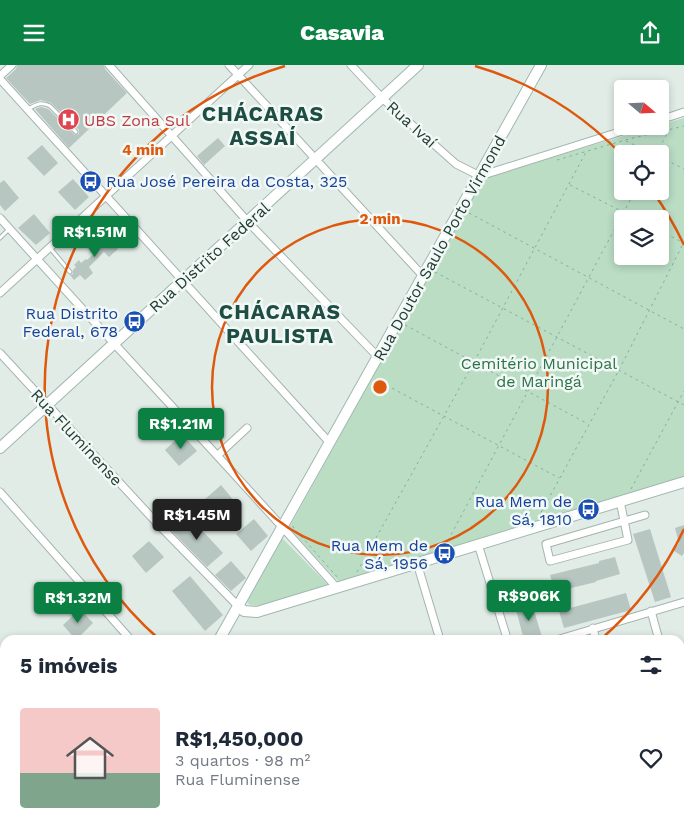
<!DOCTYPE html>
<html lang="pt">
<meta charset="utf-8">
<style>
:root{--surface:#fff;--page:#f2f2f3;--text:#1f2937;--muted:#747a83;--line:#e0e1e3;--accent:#0b8043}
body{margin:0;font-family:"Work Sans",sans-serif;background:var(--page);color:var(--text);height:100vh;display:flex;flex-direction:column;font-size:19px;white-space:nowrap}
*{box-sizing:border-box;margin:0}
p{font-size:16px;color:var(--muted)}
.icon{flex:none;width:28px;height:28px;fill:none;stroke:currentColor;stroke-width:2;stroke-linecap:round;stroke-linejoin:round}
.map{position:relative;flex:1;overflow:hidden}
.side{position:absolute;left:0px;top:570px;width:685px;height:196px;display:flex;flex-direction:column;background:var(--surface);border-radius:15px 15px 0 0;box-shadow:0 2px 8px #0003}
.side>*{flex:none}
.needle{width:32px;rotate:109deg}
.controls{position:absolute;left:614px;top:15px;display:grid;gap:10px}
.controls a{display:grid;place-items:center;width:55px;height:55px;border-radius:5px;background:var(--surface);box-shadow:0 2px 8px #0003;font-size:25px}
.price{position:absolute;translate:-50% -42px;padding:0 11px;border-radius:5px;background:var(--accent);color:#fff;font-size:16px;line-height:32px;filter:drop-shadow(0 1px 2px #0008)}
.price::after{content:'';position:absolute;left:50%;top:30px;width:15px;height:11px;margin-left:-8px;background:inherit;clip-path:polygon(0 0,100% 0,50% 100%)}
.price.on{background:#222;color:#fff}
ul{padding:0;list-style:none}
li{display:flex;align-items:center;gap:15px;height:125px;padding:0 20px}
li+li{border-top:1px solid var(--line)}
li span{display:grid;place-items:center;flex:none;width:140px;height:100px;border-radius:5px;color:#555}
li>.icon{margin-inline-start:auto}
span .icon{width:60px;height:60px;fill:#fffc;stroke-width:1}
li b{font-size:21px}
h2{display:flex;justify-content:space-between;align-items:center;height:60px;padding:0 20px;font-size:21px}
header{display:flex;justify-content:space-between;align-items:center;height:65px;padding:0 20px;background:var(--accent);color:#fff;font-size:22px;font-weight:800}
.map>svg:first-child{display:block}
.green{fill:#baddc4;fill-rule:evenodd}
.building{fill:#b7c6c0}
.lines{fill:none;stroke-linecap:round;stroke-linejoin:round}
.lane-casing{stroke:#a4b4ae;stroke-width:5}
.street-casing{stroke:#a4b4ae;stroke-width:9}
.secondary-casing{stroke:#a0b7b0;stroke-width:12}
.path{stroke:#82afa2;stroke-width:1;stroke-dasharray:2.5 4;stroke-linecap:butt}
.lane{stroke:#fff;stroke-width:3}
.street{stroke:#fff;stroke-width:7}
.secondary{stroke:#fff;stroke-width:10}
.ring{fill:none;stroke:#de580e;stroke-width:2.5}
.labels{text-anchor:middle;stroke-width:5;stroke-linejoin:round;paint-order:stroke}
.health-label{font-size:16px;fill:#be3a42;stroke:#f2f8f5;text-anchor:start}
.street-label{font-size:16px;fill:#223c36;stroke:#f2f8f5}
.transit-label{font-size:16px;fill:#164399;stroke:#f2f8f5;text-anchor:end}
.park-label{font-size:16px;fill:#2c7349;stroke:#f2f8f5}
.district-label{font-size:21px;font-weight:bold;letter-spacing:1px;fill:#1e4e43;stroke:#f2f8f5}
.centre{fill:#de580e;stroke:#f2f8f5;stroke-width:2.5}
.ring-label{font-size:15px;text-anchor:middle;font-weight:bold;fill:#de580e;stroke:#f2f8f5;stroke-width:5;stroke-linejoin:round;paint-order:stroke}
</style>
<header><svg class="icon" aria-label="menu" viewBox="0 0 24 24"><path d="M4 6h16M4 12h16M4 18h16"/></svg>Casavia<svg class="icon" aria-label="share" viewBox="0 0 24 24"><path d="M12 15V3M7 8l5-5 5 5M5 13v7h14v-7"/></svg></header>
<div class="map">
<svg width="684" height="766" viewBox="0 0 684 766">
<rect width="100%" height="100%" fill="#e1ece7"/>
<path class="green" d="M684 53V412L339 517 289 463 483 113ZM622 89H660V126H622ZM622 154H660V191H622Z
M281 472 329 521 261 541 250 540 247 537Z
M458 761H490L491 766H456Z"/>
<path class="building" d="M17 0H104L105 4 127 28 69 83 35 44 41 42 48 44 75 70 79 69V65L51 38 41 35 30 39 6 13 16 4Z
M218 73 225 81 204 100 197 91Z
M42 80 58 98 44 111 27 93Z
M73 114 89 132 75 145 58 127Z
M4 115 19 133 5 146 0 140V118Z
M34 149 50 168 36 180 18 163Z
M114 169 118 174 113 179 118 184 109 192 104 187 89 202 93 208 85 215 80 210 74 215 70 210 73 209V205L76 202 74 200 79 195 81 198 86 194 87 195 95 188 98 184 96 183 100 179 98 177 103 172 106 174Z
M182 369 197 386 179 401 165 385Z
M221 420 235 437 217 452 203 436Z
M188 450 223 488 207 502 171 465Z
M254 454 268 471 251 486 236 469Z
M684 460V488L682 491 674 486 679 478 675 463Z
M650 464 671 532 655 537 633 469Z
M149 476 164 492 146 508 132 491Z
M615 492 620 509 596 516V517L555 527 550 510 599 498V496Z
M231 496 246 513 231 526 215 510Z
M190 511 223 550 205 566 172 526Z
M626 528 631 545 564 563 559 546Z
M531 536 543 575H524L515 541Z
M80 544 93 558 76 575 63 560Z"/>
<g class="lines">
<defs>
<path id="lane" d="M28 44C36 40 41 36 50 41L76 67
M0 173 9 164
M50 183 70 207"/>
<path id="street" d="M109 0 248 157 378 292
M229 0 423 211
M351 0 382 33 456 99 480 111 638 61
M0 11 12 0
M0 14 329 377
M660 55 684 47
M0 153C111 277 226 398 337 523
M0 228 249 0
M0 288 154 455 238 541
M218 390 247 363
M0 427 131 575
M620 436 628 475 550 496 546 479 645 450
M478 479 506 570
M417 498 440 575
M651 546 659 575
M593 563 596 575
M556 575 684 537
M680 645 684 659
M496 761 497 766
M676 766 684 763"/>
<path id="secondary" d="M0 383 418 0
M238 541 244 546 257 547 684 417
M219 575 541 0
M680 661 684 660
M680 674 684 673
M113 766 116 761
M331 766 347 761
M384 766 399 761"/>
</defs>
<use href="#lane" class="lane-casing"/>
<use href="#street" class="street-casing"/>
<use href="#secondary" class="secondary-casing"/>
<path class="path" d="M626 76 654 89
M656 89 669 65
M660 92 684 104
M557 95 625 75 684 61
M570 120 637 154
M469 148 684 264
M660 166 684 178
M435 207 684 340
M405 260 588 359
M375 314 559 413
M631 424 684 326
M538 453 619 305 684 177
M293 461V462L339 514
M445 481 635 126
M357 507 474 297 586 87"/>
<use href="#lane" class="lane"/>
<use href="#street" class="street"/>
<use href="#secondary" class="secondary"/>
</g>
<g class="ring">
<circle cx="380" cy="322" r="168"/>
<path d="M684 464A335 335 0 0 1 600 575M160 575A335 335 0 0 1 285 1M475 1A335 335 0 0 1 621 89M653 127A335 335 0 0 1 684 180"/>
</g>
<defs>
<symbol id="hospital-disc" viewBox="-11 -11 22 22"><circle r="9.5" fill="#e0444e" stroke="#f2f8f5"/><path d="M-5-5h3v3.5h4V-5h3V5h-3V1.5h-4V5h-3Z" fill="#fff"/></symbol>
<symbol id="bus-disc" viewBox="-11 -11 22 22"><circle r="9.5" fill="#1a4fb4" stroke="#f2f8f5"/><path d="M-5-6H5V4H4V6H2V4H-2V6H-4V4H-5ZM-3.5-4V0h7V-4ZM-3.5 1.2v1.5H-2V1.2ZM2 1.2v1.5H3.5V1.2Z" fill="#fff"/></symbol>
</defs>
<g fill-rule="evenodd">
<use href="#hospital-disc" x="56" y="42" width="25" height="25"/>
<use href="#bus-disc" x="78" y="104" width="25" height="25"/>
<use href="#bus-disc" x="122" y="244" width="25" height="25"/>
<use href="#bus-disc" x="576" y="432" width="25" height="25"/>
<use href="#bus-disc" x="432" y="476" width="25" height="25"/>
</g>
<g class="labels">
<g class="health-label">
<text x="84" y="61">UBS Zona Sul</text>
</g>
<g class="street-label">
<text transform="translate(412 59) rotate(42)" y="6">Rua Ivaí</text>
<text transform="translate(439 183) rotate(-61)" y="6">Rua Doutor Saulo Porto Virmond</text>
<text transform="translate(209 192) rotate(-42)" y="6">Rua Distrito Federal</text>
<text transform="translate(77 372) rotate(47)" y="6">Rua Fluminense</text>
</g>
<g class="transit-label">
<text x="106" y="122" text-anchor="start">Rua José Pereira da Costa, 325</text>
<text x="118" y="254">Rua Distrito<tspan x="118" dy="18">Federal, 678</tspan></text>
<text x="572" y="442">Rua Mem de<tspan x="572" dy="18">Sá, 1810</tspan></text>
<text x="428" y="486">Rua Mem de<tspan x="428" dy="18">Sá, 1956</tspan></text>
</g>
<g class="park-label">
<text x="539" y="304">Cemitério Municipal<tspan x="539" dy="18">de Maringá</tspan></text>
</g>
<g class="district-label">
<text x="263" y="56">CHÁCARAS<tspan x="263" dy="24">ASSAÍ</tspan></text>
<text x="280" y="254">CHÁCARAS<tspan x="280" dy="24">PAULISTA</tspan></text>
</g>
</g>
<circle cx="380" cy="322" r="8" class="centre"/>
<g class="ring-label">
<text x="143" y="90">4 min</text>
<text x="380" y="159">2 min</text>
</g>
</svg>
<div class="controls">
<a><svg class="needle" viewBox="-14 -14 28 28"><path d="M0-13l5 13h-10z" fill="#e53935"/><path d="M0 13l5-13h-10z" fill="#747a83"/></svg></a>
<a><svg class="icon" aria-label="locate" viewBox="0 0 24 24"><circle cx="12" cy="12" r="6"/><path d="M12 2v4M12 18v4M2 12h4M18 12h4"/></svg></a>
<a><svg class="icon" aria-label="layers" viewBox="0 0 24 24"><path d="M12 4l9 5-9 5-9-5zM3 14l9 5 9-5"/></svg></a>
</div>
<b class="price" style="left:95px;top:193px">R$1.51M</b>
<b class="price" style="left:181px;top:385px">R$1.21M</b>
<b class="price on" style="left:197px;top:476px">R$1.45M</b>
<b class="price" style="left:529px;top:557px">R$906K</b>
<b class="price" style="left:78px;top:559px">R$1.32M</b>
<section class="side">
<h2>5 imóveis<svg class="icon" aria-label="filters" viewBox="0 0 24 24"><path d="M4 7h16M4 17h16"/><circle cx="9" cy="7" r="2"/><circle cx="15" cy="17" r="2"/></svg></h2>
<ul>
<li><span style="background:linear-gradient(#f6c9c9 65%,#7fa58c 0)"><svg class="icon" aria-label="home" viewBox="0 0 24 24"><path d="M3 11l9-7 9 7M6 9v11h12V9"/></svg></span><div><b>R$1,450,000</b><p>3 quartos · 98 m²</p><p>Rua Fluminense</p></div><svg class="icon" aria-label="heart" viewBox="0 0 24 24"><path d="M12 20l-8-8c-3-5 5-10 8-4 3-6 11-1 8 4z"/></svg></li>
</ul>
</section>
</div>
